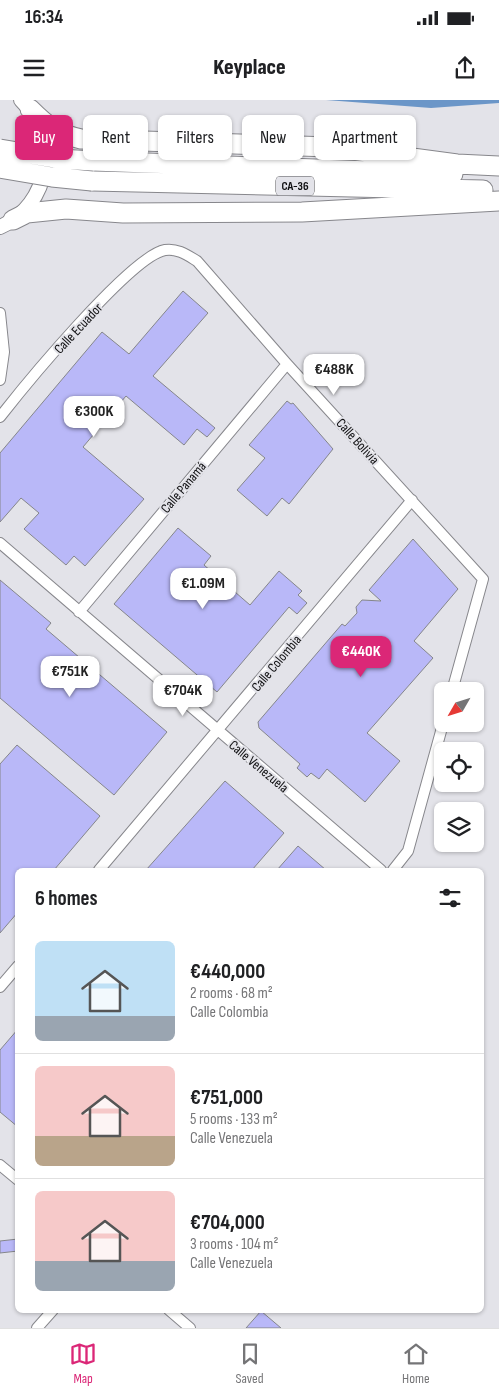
<!DOCTYPE html>
<meta charset="utf-8">
<style>
:root{--surface:#fff;--page:#f6f6f6;--text:#202124;--muted:#757577;--line:#e0e0e0;--accent:#db2777}
body{margin:0;font-family:"Sofia Sans Condensed",sans-serif;background:var(--page);color:var(--text);height:100vh;display:flex;flex-direction:column;font-size:19px;white-space:nowrap}
*{box-sizing:border-box;margin:0}
p{font-size:16px;color:var(--muted)}
.icon{flex:none;width:28px;height:28px;fill:none;stroke:currentColor;stroke-width:2;stroke-linecap:round;stroke-linejoin:round}
.map{position:relative;flex:1;overflow:hidden}
.details{position:absolute;left:15px;top:768px;width:469px;height:445px;display:flex;flex-direction:column;background:var(--surface);border-radius:8px;box-shadow:0 1px 4px #0004}
.details>*{flex:none}
.guide{position:absolute;left:15px;top:15px;width:470px;height:45px;display:flex;gap:10px}
.needle{width:32px;rotate:231deg}
.controls{position:absolute;left:434px;top:582px;display:grid;gap:10px}
.controls a{display:grid;place-items:center;width:50px;height:50px;border-radius:8px;background:var(--surface);box-shadow:0 1px 4px #0004;font-size:25px}
.price{position:absolute;translate:-50% -42px;padding:0 11px;border-radius:10px;background:#fff;color:#222;font-size:16px;line-height:32px;filter:drop-shadow(0 1px 2px #0008)}
.price::after{content:'';position:absolute;left:50%;top:30px;width:15px;height:11px;margin-left:-8px;background:inherit;clip-path:polygon(0 0,100% 0,50% 100%)}
.price.selected{background:var(--accent);color:#fff}
ul{padding:0;list-style:none}
li{display:flex;align-items:center;gap:15px;height:125px;padding:0 20px}
li+li{border-top:1px solid var(--line)}
li span{display:grid;place-items:center;flex:none;width:140px;height:100px;border-radius:8px;color:#555}
li>.icon{margin-inline-start:auto}
span .icon{width:60px;height:60px;fill:#fffc;stroke-width:1}
li b{font-size:21px}
h2{display:flex;justify-content:space-between;align-items:center;height:60px;padding:0 20px;font-size:21px}
.pill{padding:0 18px;border-radius:8px;background:var(--surface);box-shadow:0 1px 4px #0004;font-size:18px;line-height:45px}
.pill.selected{background:var(--accent);color:#fff}
.status{display:flex;justify-content:space-between;align-items:center;height:35px;padding:0 25px;background:var(--surface);direction:ltr}
.status svg{height:14px;fill:currentColor}
header{display:flex;justify-content:space-between;align-items:center;height:65px;padding:0 20px;background:var(--surface);font-size:22px;font-weight:800}
.dock{display:flex;justify-content:space-around;align-items:center;height:70px;border-top:1px solid var(--line);background:var(--surface);font-size:14px;color:var(--muted)}
.dock a{display:grid;justify-items:center;gap:2px}
.dock .selected{color:var(--accent)}
.map>svg:first-child{display:block}
.water{fill:#6b96c8}
.building{fill:#b9b8f8;stroke:#85868b}
.lines{fill:none;stroke-linecap:round;stroke-linejoin:round}
.minor-casing{stroke:#87878c;stroke-width:12}
.secondary-casing{stroke:#87878c;stroke-width:16}
.motorway-casing{stroke:#87878c;stroke-width:21}
.minor{stroke:#fff;stroke-width:10}
.secondary{stroke:#fff;stroke-width:14}
.motorway{stroke:#fff;stroke-width:19}
.motorway-bridge-casing{stroke:#87878c;stroke-width:21;stroke-linecap:butt}
.motorway-bridge{stroke:#fff;stroke-width:19}
.labels{text-anchor:middle;stroke-width:4;stroke-linejoin:round;paint-order:stroke}
.shield{fill:#e3e3e9;stroke:#4f4f52;stroke-width:1}
.shield-label{font-size:12px;font-weight:bold;fill:#0f0f11}
.street-label{font-size:14px;fill:#0f0f11;stroke:#e3e3e9}
</style>
<div class="status"><b>16:34</b><svg viewBox="0 0 49 12"><path d="M0 12V9h3v3zM5 12V6h3v6zM10 12V3h3v9zM15 12V0h3v12zM26 1h20v11H26zM47 4h2v5h-2z"/></svg></div>
<header><svg class="icon" aria-label="menu" viewBox="0 0 24 24"><path d="M4 6h16M4 12h16M4 18h16"/></svg>Keyplace<svg class="icon" aria-label="share" viewBox="0 0 24 24"><path d="M12 15V3M7 8l5-5 5 5M5 13v7h14v-7"/></svg></header>
<div class="map">
<svg width="499" height="1228" viewBox="0 0 499 1228">
<rect width="100%" height="100%" fill="#e3e3e9"/>
<path class="water" d="M326 0H499V3L431 8Z"/>
<path class="building" d="M183 191 208 213 153 276 215 328 207 337 197 329 184 345 126 296 83 347 144 399 85 466 74 456 66 465 24 429 39 413 21 398 0 422V353L102 232 129 254Z
M287 301 291 304 293 303 333 349 289 404 282 398 267 416 237 390 265 358 249 345Z
M178 428 211 456 204 465 250 505 279 471 302 491 298 495 307 503 297 514 289 507 217 592 114 504Z
M413 439 458 489 414 541 433 558 367 633 400 661 365 702 327 669 319 679 311 673 307 677 297 668 300 664 259 628 258 622 342 524 345 526 357 513 356 507 362 500 381 501 369 490Z
M0 480 51 523 46 529 167 632 114 695 0 598Z
M17 645 100 716 54 770H18V812L0 833V664Z
M225 681 284 733 252 770H146Z
M298 746 326 770H277Z
M18 929V1027L0 1012V950Z
M18 1139V1151L0 1153V1141Z
M261 1211 281 1228H246Z"/>
<g class="lines">
<defs>
<path id="minor" d="M0 213 4 252 0 280
M0 317C25 285 131 156 165 150 177 148 187 155 197 161L287 264 483 479 452 591
M0 443 381 770
M79 512 287 264
M99 770 412 400
M393 770 408 751 443 624
M0 887 18 866
M0 1065 18 1080
M169 1210 190 1228
M37 1228 53 1210"/>
<path id="secondary" d="M0 127C51 105 60 38 21 0"/>
<path id="motorway" d="M30 9C48 27 56 33 81 39L330 47 457 64 499 66
M93 61 453 74
M92 81 483 90
M13 120 27 113 66 109 123 113 302 112 499 101"/>
</defs>
<use href="#minor" class="minor-casing"/>
<use href="#secondary" class="secondary-casing"/>
<use href="#motorway" class="motorway-casing"/>
<use href="#minor" class="minor"/>
<use href="#secondary" class="secondary"/>
<use href="#motorway" class="motorway"/>
<defs>
<path id="motorway-bridge" d="M0 49 60 59 93 61
M0 68 52 77 92 81"/>
</defs>
<use href="#motorway-bridge" class="motorway-bridge-casing"/>
<use href="#motorway-bridge" class="motorway-bridge"/>
</g>
<g class="labels">
<rect class="shield" x="276" y="76.5" width="38" height="19" rx="4"/>
<g class="shield-label">
<text x="295" y="90">CA-36</text>
</g>
<g class="street-label">
<text transform="translate(78 228) rotate(-47)" y="5">Calle Ecuador</text>
<text transform="translate(358 341) rotate(48)" y="5">Calle Bolivia</text>
<text transform="translate(183 387) rotate(-50)" y="5">Calle Panamá</text>
<text transform="translate(276 563) rotate(-50)" y="5">Calle Colombia</text>
<text transform="translate(259 666) rotate(40)" y="5">Calle Venezuela</text>
</g>
</g>
</svg>
<div class="controls">
<a><svg class="needle" viewBox="-14 -14 28 28"><path d="M0-13l5 13h-10z" fill="#e53935"/><path d="M0 13l5-13h-10z" fill="#757577"/></svg></a>
<a><svg class="icon" aria-label="locate" viewBox="0 0 24 24"><circle cx="12" cy="12" r="6"/><path d="M12 2v4M12 18v4M2 12h4M18 12h4"/></svg></a>
<a><svg class="icon" aria-label="layers" viewBox="0 0 24 24"><path d="M12 4l9 5-9 5-9-5zM3 14l9 5 9-5"/></svg></a>
</div>
<b class="price" style="left:334px;top:296px">€488K</b>
<b class="price" style="left:94px;top:338px">€300K</b>
<b class="price" style="left:203px;top:510px">€1.09M</b>
<b class="price selected" style="left:361px;top:578px">€440K</b>
<b class="price" style="left:70px;top:598px">€751K</b>
<b class="price" style="left:183px;top:617px">€704K</b>
<div class="guide">
<a class="pill selected">Buy</a>
<a class="pill">Rent</a>
<a class="pill">Filters</a>
<a class="pill">New</a>
<a class="pill">Apartment</a>
</div>
<section class="details">
<h2>6 homes<svg class="icon" aria-label="filters" viewBox="0 0 24 24"><path d="M4 7h16M4 17h16"/><circle cx="9" cy="7" r="2"/><circle cx="15" cy="17" r="2"/></svg></h2>
<ul>
<li><span style="background:linear-gradient(#bfe0f5 75%,#9aa5b1 0)"><svg class="icon" aria-label="home" viewBox="0 0 24 24"><path d="M3 11l9-7 9 7M6 9v11h12V9"/></svg></span><div><b>€440,000</b><p>2 rooms · 68 m²</p><p>Calle Colombia</p></div></li>
<li><span style="background:linear-gradient(#f6c9c9 70%,#b9a48a 0)"><svg class="icon" aria-label="home" viewBox="0 0 24 24"><path d="M3 11l9-7 9 7M6 9v11h12V9"/></svg></span><div><b>€751,000</b><p>5 rooms · 133 m²</p><p>Calle Venezuela</p></div></li>
<li><span style="background:linear-gradient(#f6c9c9 70%,#9aa5b1 0)"><svg class="icon" aria-label="home" viewBox="0 0 24 24"><path d="M3 11l9-7 9 7M6 9v11h12V9"/></svg></span><div><b>€704,000</b><p>3 rooms · 104 m²</p><p>Calle Venezuela</p></div></li>
</ul>
</section>
</div>
<nav class="dock">
<a class="selected"><svg class="icon" aria-label="map" viewBox="0 0 24 24"><path d="M3 6l6-2 6 2 6-2v14l-6 2-6-2-6 2zM9 4v14M15 6v14"/></svg>Map</a>
<a><svg class="icon" aria-label="saved" viewBox="0 0 24 24"><path d="M7 4h10v16l-5-4-5 4z"/></svg>Saved</a>
<a><svg class="icon" aria-label="home" viewBox="0 0 24 24"><path d="M3 11l9-7 9 7M6 9v11h12V9"/></svg>Home</a>
</nav>
